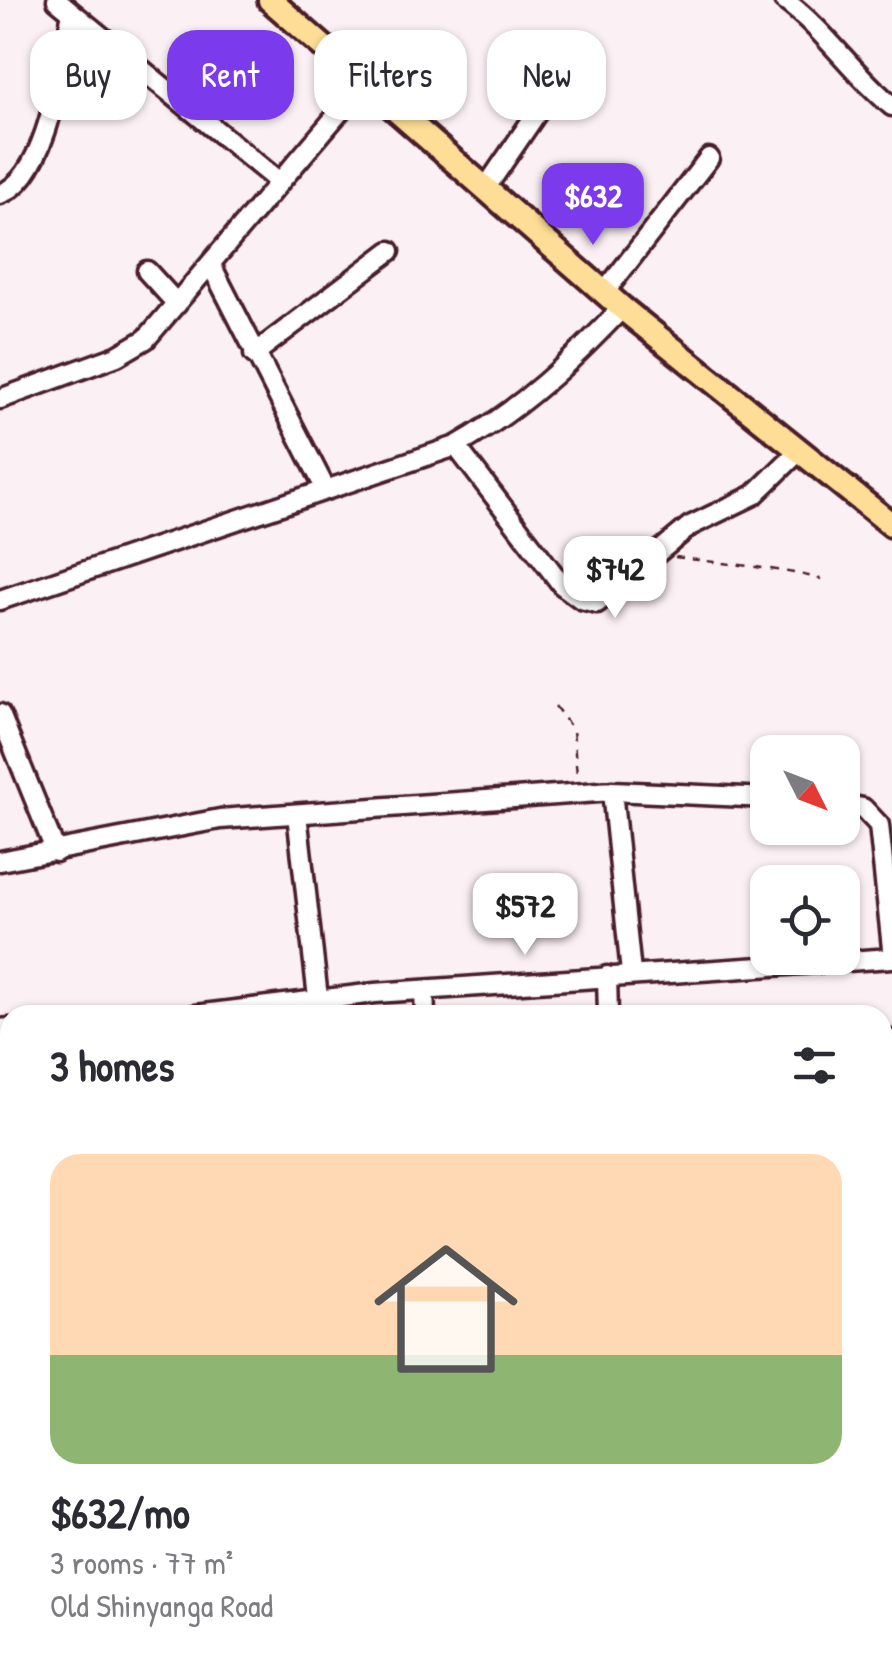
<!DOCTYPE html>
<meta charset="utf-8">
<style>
:root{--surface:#fff;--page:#f2f2f3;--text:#2b2b33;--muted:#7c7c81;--accent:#7c3aed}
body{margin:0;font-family:"Patrick Hand",sans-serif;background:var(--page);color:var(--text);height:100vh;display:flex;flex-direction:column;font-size:38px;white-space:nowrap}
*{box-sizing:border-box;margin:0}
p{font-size:32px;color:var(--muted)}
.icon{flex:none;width:55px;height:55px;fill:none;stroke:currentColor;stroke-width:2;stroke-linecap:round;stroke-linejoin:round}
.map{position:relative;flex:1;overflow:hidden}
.details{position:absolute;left:0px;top:1005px;width:892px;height:672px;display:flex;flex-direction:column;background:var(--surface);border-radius:30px 30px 0 0;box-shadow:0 2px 8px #0004}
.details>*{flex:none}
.hud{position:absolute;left:30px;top:30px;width:832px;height:90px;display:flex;gap:20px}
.needle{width:65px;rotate:132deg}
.tools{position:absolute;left:750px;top:735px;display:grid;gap:20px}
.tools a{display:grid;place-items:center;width:110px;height:110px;border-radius:20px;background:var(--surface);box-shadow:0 2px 8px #0004;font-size:50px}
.price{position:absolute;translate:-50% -85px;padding:0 22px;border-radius:20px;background:#fff;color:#222;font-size:32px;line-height:65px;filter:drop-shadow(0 2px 5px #0008)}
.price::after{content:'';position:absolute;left:50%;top:60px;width:30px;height:22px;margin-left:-15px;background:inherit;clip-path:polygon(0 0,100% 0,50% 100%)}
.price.on{background:var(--accent);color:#fff}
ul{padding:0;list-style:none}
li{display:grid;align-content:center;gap:20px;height:530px;padding:0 50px}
li span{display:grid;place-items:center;height:310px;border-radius:30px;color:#555}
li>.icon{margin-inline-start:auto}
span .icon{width:180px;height:180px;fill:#fffc;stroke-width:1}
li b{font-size:42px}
h2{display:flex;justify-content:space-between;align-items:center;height:120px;padding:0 50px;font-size:42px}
.tag{padding:0 35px;border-radius:30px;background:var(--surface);box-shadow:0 2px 8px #0004;font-size:35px;line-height:90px}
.tag.on{background:var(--accent);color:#fff}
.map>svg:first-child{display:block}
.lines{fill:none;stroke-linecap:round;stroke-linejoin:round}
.minor-casing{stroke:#4a1f2b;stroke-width:25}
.major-casing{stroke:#4a1f2b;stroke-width:30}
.path{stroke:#4a1f2b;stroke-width:2.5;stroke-dasharray:8 8;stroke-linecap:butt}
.minor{stroke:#fff;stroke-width:18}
.major{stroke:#fede96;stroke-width:22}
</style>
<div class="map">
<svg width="892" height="1677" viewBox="0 0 892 1677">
<rect width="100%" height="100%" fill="#fbf0f3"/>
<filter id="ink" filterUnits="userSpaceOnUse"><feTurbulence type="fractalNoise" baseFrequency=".01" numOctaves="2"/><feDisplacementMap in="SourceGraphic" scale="20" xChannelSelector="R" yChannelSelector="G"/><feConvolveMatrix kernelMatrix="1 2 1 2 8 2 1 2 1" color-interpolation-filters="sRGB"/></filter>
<g filter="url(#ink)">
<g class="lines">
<defs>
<path id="minor" d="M57 0 278 181
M784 0C825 30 852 73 892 106
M485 189 562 76
M0 194C49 178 62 59 72 13
M211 265 325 488
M147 271 177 304
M604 293 709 158
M254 354 390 251
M0 399 117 356 146 339 366 81
M456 446 562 585 581 599 597 603 690 526 754 495 799 451
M0 600 456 446C521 409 571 362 622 308
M0 714 56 852
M612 791 631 973
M842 804 863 808 879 825 892 948
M297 814 318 998
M0 861 220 819 612 791 768 798
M607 976 608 1015
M424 990 425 1015
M195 1015 375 993 892 958
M0 1029 10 1028
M882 1045 892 1040
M0 1212H10
M0 1438H10
M311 1668 318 1677
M97 1677 99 1668"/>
<path id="major" d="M270 0 622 308 892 525"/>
</defs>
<use href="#minor" class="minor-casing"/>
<use href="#major" class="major-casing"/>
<path class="path" d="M675 557C724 564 774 567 821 579
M555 706 573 730 577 775
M882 1332 892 1324
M524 1668 530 1677
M868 1668 876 1677
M363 1677 367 1668"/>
<use href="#minor" class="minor"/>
<use href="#major" class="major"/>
</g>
</g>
</svg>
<div class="tools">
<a><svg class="needle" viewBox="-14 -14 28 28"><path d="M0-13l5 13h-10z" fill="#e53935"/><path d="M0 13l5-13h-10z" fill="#7c7c81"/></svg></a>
<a><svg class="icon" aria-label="locate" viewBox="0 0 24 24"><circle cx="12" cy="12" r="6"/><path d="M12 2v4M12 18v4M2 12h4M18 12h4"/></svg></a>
</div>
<b class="price on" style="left:593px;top:248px">$632</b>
<b class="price" style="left:615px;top:621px">$742</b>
<b class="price" style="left:525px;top:958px">$572</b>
<div class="hud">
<a class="tag">Buy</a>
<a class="tag on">Rent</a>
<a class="tag">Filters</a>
<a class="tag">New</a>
</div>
<section class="details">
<h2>3 homes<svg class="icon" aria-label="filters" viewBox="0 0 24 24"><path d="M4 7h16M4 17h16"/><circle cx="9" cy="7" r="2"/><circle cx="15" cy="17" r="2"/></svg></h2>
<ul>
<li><span style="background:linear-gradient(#ffd9b3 65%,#8fb573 0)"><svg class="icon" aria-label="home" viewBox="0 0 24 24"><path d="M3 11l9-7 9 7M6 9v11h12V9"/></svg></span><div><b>$632/mo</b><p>3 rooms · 77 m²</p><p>Old Shinyanga Road</p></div></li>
</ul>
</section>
</div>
